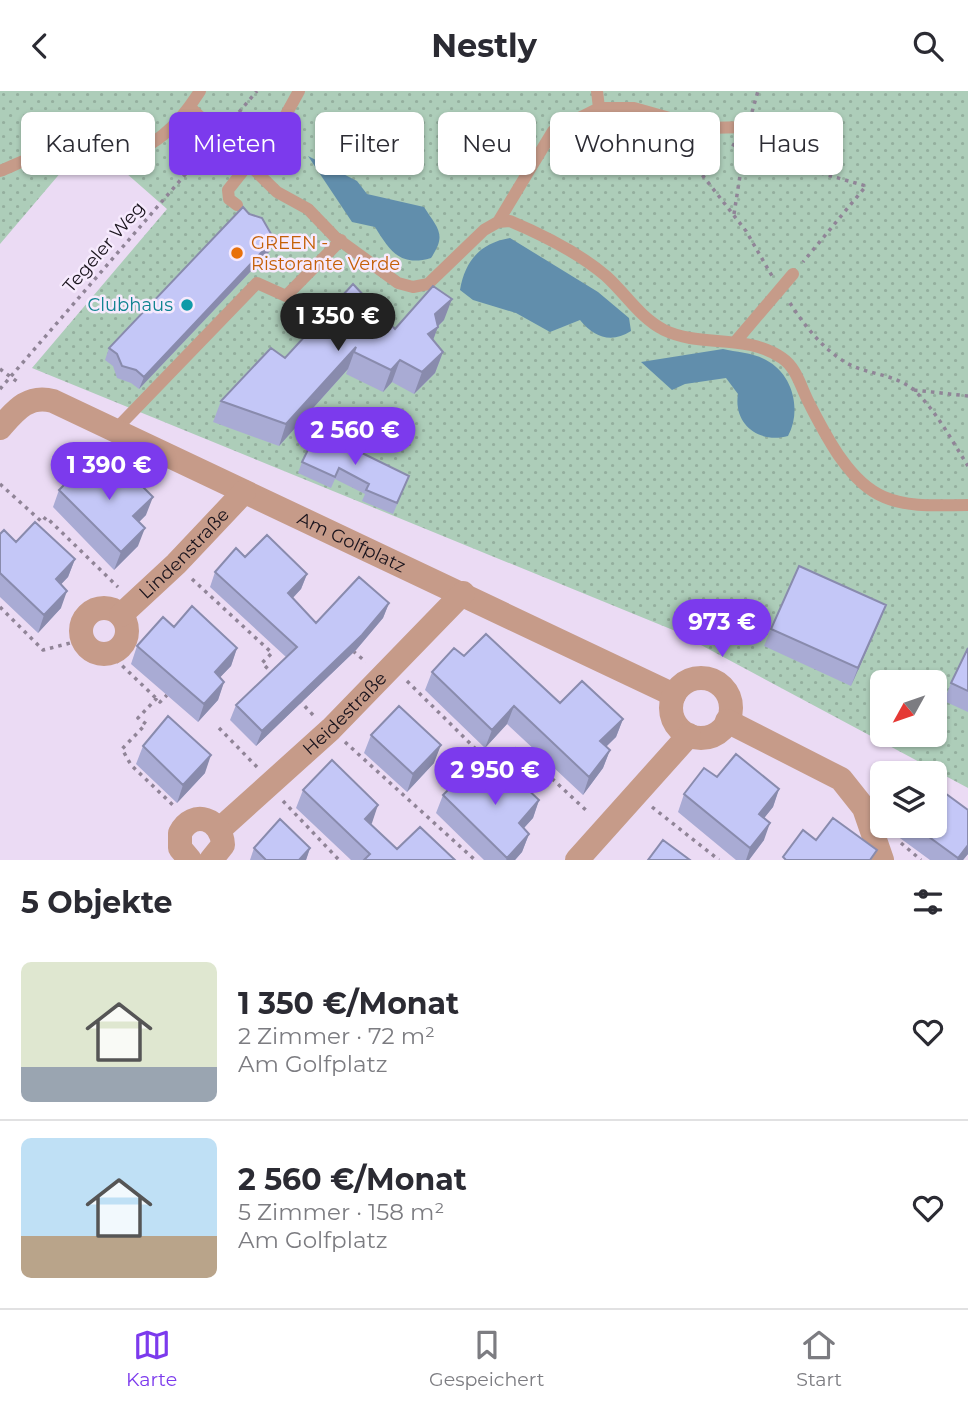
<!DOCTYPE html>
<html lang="de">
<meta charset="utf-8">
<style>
:root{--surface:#fff;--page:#f7f7f7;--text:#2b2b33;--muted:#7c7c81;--line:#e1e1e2;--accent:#7c3aed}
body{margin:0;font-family:Montserrat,sans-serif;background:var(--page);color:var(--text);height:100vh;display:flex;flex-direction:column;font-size:26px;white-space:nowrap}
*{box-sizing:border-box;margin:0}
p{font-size:23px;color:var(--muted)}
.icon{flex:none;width:38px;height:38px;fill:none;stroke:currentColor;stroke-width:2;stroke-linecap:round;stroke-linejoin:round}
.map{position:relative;height:769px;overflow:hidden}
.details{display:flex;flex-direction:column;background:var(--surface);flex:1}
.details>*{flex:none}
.guide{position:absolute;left:21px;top:21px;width:928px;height:63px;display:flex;gap:14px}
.needle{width:46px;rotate:230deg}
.tools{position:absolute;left:870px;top:579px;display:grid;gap:14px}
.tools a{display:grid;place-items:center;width:77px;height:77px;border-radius:10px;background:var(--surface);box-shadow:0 2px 5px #0004;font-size:35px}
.price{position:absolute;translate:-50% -60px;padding:0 16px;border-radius:24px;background:var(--accent);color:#fff;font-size:23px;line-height:46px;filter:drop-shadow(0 2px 4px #0008)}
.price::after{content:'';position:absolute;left:50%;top:42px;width:21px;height:16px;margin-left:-10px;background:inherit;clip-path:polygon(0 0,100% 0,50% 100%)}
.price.current{background:#222;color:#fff}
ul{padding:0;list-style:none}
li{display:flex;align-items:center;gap:21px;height:175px;padding:0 21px}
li+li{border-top:2px solid var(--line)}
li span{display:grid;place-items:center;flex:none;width:196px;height:140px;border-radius:10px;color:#555}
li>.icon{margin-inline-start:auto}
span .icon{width:84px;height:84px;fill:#fffc;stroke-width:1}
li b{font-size:30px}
h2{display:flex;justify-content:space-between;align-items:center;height:84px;padding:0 21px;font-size:30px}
.chip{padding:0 24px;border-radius:10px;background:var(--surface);box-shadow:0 2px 5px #0004;font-size:24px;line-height:63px}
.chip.current{background:var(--accent);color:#fff}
header{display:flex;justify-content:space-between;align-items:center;height:91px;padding:0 21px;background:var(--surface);font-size:32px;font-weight:700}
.tabs{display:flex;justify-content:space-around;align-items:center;height:98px;border-top:2px solid var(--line);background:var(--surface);font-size:19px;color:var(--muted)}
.tabs a{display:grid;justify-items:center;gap:4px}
.tabs .current{color:var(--accent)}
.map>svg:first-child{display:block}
.grass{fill:url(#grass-dots);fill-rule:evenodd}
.water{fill:#618eac}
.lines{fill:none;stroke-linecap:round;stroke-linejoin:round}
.path{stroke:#908497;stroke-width:3.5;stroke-dasharray:3.5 5;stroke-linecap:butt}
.service{stroke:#c69b89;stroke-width:12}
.minor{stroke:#c69b89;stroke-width:24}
.wall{fill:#a9abd4}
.shaded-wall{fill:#898bad}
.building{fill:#c4c7f7;stroke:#898bad;stroke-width:2}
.food-dot{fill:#e8710a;stroke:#f6eafd;stroke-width:2.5}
.culture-dot{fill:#0f9aa8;stroke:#f6eafd;stroke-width:2.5}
.labels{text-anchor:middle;stroke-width:5;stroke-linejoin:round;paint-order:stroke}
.food-label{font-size:18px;fill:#c56008;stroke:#f6eafd;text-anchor:start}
.street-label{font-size:18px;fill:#19131c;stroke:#f6eafd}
.culture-label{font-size:18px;fill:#0d838f;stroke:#f6eafd;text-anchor:end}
</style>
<header><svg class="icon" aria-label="back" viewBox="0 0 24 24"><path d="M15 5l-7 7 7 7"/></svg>Nestly<svg class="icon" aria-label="search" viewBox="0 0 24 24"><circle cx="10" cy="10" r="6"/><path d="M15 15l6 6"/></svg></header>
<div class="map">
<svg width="968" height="769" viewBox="0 0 968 769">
<defs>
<pattern id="grass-dots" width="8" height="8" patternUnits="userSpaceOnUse" patternTransform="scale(1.75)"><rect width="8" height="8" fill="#adcdb9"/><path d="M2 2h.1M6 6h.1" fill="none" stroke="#94af9e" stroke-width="1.8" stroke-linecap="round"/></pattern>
</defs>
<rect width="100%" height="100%" fill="#ebdbf4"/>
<path class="grass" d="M0 0H968V697L673 539 32 277 167 118 126 82 62 80 0 153ZM882 592H934V644H882Z"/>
<path class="water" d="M308 65 357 90 367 103 424 116C438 138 447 143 431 167 400 176 390 160 375 136L352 131Z
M510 147 598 201 629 227 631 240C611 253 594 246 580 229L550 241 516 222 473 209 460 199C465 170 480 152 510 147Z
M723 258C736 261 754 262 766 269 793 283 802 319 788 345 759 353 733 333 738 303L726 287 685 293 672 299 641 271Z"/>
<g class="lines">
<path class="path" d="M752 21 758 0
M228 34 257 0
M671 44 746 140 772 185
M732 53 744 60 866 95 803 171
M734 123 745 53
M790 212C804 234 822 257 845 271 866 284 895 282 915 300 937 321 952 350 968 375
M0 278 19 292
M0 298 209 56
M914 299 968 305
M0 393 42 431 46 426 118 496
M192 488 272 562 262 572 274 584
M0 516 43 559 82 549
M353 560 366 571
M110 563 160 611 167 604
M407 590 497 679 518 656 589 722
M157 607 138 627 146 633 122 658 131 674 176 717
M299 609 313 624
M219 637 257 676
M345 651 475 769
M283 710 339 769
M652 716 719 769
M901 752 921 769"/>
<path class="service" d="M597 0 599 17
M190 16 277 101 308 118 335 146 398 192 413 196 428 193 484 139 498 131 510 130C541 143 580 163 606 185 626 203 640 227 664 239 701 257 745 242 782 267 797 277 801 297 809 312 825 343 849 392 884 406 909 417 941 414 968 414
M0 80C13 75 27 67 41 64 64 58 88 67 111 65 153 62 179 33 200 0
M237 114 229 108 228 99 243 80 241 66 283 29 299 0
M498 131 553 40 599 17H634L705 37 748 36
M736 250 793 183
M115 339 257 192 286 205 341 149"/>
<g class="minor">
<path id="s1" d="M0 337C15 320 28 303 53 310L674 604"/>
<circle cx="104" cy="540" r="23"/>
<path id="s2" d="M121 524 176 473 244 401"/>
<circle cx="701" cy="617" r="30"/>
<path d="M727 630 841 688 864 717 882 769"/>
<path id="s3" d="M220 738 331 638 463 502"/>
<path d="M190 769 180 757V742C193 717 222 728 223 754L211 769"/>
<path d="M577 769 689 644"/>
</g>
</g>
<path class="wall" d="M270 160 139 298 131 292 117 287 113 275 105 269 109 257Z
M444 229 438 235 433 249 443 261 435 282 414 303 392 291 383 301 346 283 348 278 279 355 213 331 221 310 285 267 395 238Z
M302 371 409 385 393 423 362 410 365 403 335 388 331 397 298 382Z
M94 387 146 424 139 431 138 455 114 479 53 416 59 399Z
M0 443 16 451 75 468 68 486 61 493V517L38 542 0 506Z
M245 466 307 483 301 498 293 507 316 532 389 512 383 527 356 559 256 655 230 629 236 614 286 566 210 496 215 481Z
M886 514 879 532 851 595 764 555 771 538Z
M174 536 237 557 231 575 220 586 224 591 218 609 198 631 131 573 137 555Z
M968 557V621L944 610 951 592Z
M464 565 560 612 623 628 616 646 606 656 610 659 603 677 583 704 507 633 485 657 425 599 432 581Z
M371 644 434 672 407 701 364 662Z
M143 655 205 682 177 712 136 673Z
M717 686 779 698 773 716 764 727V749L749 769H736L678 721 684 703Z
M478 693 539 709 533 727 524 737 529 743 522 761 515 769H484L436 722 443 704Z
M303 699 372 732 371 733 397 758 455 769H351L296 717Z
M896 735H934L968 763 963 769H930L893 742Z
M254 757H310L306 769H250Z"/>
<path class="shaded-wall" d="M274 148 270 160 139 298 144 286Z
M452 208 444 229 434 239 438 236 430 257 420 264 435 223Z
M356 256 348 278 279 355 286 333Z
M443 261 435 282 414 303 422 281Z
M400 269 392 291 383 301 391 279Z
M153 406 146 424 127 443 133 425Z
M145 437 138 455 114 479 121 461Z
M75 468 68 486 49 506 56 488Z
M307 483 301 498 283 517 288 502Z
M67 500 61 517 38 542 44 524Z
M389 512 383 527 356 559 256 655 262 640Z
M886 514 879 532 851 595 858 577Z
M237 557 231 575 208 599 215 581Z
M224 591 218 609 198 631 204 613Z
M514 615 507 633 485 657 492 639Z
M623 628 616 646 593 668 600 650Z
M441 654 434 672 407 701 413 683Z
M610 659 603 677 583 704 589 686Z
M211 664 205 682 177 712 183 694Z
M779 698 773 716 753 741 759 723Z
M539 709 533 727 512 750 519 732Z
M378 714 372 732 359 746 365 728Z
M770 732 764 749 749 769H746L750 757Z
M529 743 522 761 515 769H506Z
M968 754V763L963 769H957Z
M310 757 306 769H299Z"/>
<path class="building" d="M243 116 249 123 262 127 274 148 144 286 136 279 122 275 117 263 109 257Z
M353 193 395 238 433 195 452 208 435 223 438 236 428 243 443 261 422 281 400 269 391 279 354 261 356 256 286 333 221 310 271 257 285 267Z
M317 340 409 385 397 412 366 399 369 393 339 377 335 386 302 371Z
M114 367 153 406 133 425 145 437 121 461 59 399 83 375 94 387Z
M35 431 75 468 56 488 67 500 44 524 0 482V443L4 439 16 451Z
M267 444 307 483 288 502 316 532 359 486 389 512 362 544 262 640 236 614 297 556 215 481 236 457 245 466Z
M799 475 886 514 858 577 771 538Z
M192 515 237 557 215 581 224 591 204 613 137 555 163 526 174 536Z
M486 543 560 612 582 590 623 628 600 650 610 659 589 686 514 615 492 639 432 581 454 557 464 565Z
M968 557V600L951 592Z
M399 615 441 654 413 683 371 644Z
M168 625 211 664 183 694 143 655Z
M736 663 779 698 759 723 770 732 750 757 684 703 704 677 717 686Z
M332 669 378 714 365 728 397 758 420 736 455 769H364L370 763 303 699Z
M500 672 539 709 519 732 529 743 507 767 443 704 466 681 478 693Z
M934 694 968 719V754L958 767 914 735H934Z
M833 727 877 759 870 769H786L783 766 803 739 816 749Z
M280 728 310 757 299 769H266L254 757Z
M663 749 690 769H648Z"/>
<circle class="food-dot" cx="237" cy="162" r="7"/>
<circle class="culture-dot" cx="187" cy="214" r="7"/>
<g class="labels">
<g class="food-label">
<text x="251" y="158">GREEN -<tspan x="251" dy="21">Ristorante Verde</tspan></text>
</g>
<g class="street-label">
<text transform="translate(104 156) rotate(-49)" y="6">Tegeler Weg</text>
<text dy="6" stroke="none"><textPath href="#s1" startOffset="394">Am Golfplatz</textPath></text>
<text dy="6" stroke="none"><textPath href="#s2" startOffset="88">Lindenstraße</textPath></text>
<text dy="6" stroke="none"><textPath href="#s3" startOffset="170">Heidestraße</textPath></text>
</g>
<g class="culture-label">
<text x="173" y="220">Clubhaus</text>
</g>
</g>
</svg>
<div class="tools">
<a><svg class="needle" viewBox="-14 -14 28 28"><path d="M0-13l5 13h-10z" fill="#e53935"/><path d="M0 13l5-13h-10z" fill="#7c7c81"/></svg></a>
<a><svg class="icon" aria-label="layers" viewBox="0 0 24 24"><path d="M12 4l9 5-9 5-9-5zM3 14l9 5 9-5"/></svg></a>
</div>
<b class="price current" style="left:338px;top:262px">1 350 €</b>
<b class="price" style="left:355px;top:376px">2 560 €</b>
<b class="price" style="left:109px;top:411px">1 390 €</b>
<b class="price" style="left:722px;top:568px">973 €</b>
<b class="price" style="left:495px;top:716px">2 950 €</b>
<div class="guide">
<a class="chip">Kaufen</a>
<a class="chip current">Mieten</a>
<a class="chip">Filter</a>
<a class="chip">Neu</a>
<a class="chip">Wohnung</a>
<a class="chip">Haus</a>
</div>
</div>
<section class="details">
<h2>5 Objekte<svg class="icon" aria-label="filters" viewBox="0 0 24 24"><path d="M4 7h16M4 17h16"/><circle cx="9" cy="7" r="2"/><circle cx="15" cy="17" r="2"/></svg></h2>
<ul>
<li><span style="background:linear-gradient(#dfe7d0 75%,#9aa5b1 0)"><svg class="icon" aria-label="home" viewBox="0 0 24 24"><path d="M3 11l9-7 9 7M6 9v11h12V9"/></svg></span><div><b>1 350 €/Monat</b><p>2 Zimmer · 72 m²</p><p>Am Golfplatz</p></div><svg class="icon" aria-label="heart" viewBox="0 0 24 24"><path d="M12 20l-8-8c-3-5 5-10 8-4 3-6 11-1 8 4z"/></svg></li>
<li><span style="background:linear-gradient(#bfe0f5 70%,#b9a48a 0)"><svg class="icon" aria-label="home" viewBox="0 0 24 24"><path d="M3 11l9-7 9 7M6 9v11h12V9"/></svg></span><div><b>2 560 €/Monat</b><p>5 Zimmer · 158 m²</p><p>Am Golfplatz</p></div><svg class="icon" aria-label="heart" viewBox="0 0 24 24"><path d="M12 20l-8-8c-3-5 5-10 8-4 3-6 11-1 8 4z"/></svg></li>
</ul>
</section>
<nav class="tabs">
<a class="current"><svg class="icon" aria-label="map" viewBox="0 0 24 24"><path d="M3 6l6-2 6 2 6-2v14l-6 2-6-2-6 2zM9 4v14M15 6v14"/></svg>Karte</a>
<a><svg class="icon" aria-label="saved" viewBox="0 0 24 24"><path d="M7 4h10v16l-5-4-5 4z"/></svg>Gespeichert</a>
<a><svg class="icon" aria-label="home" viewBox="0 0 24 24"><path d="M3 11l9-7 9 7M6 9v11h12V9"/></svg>Start</a>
</nav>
